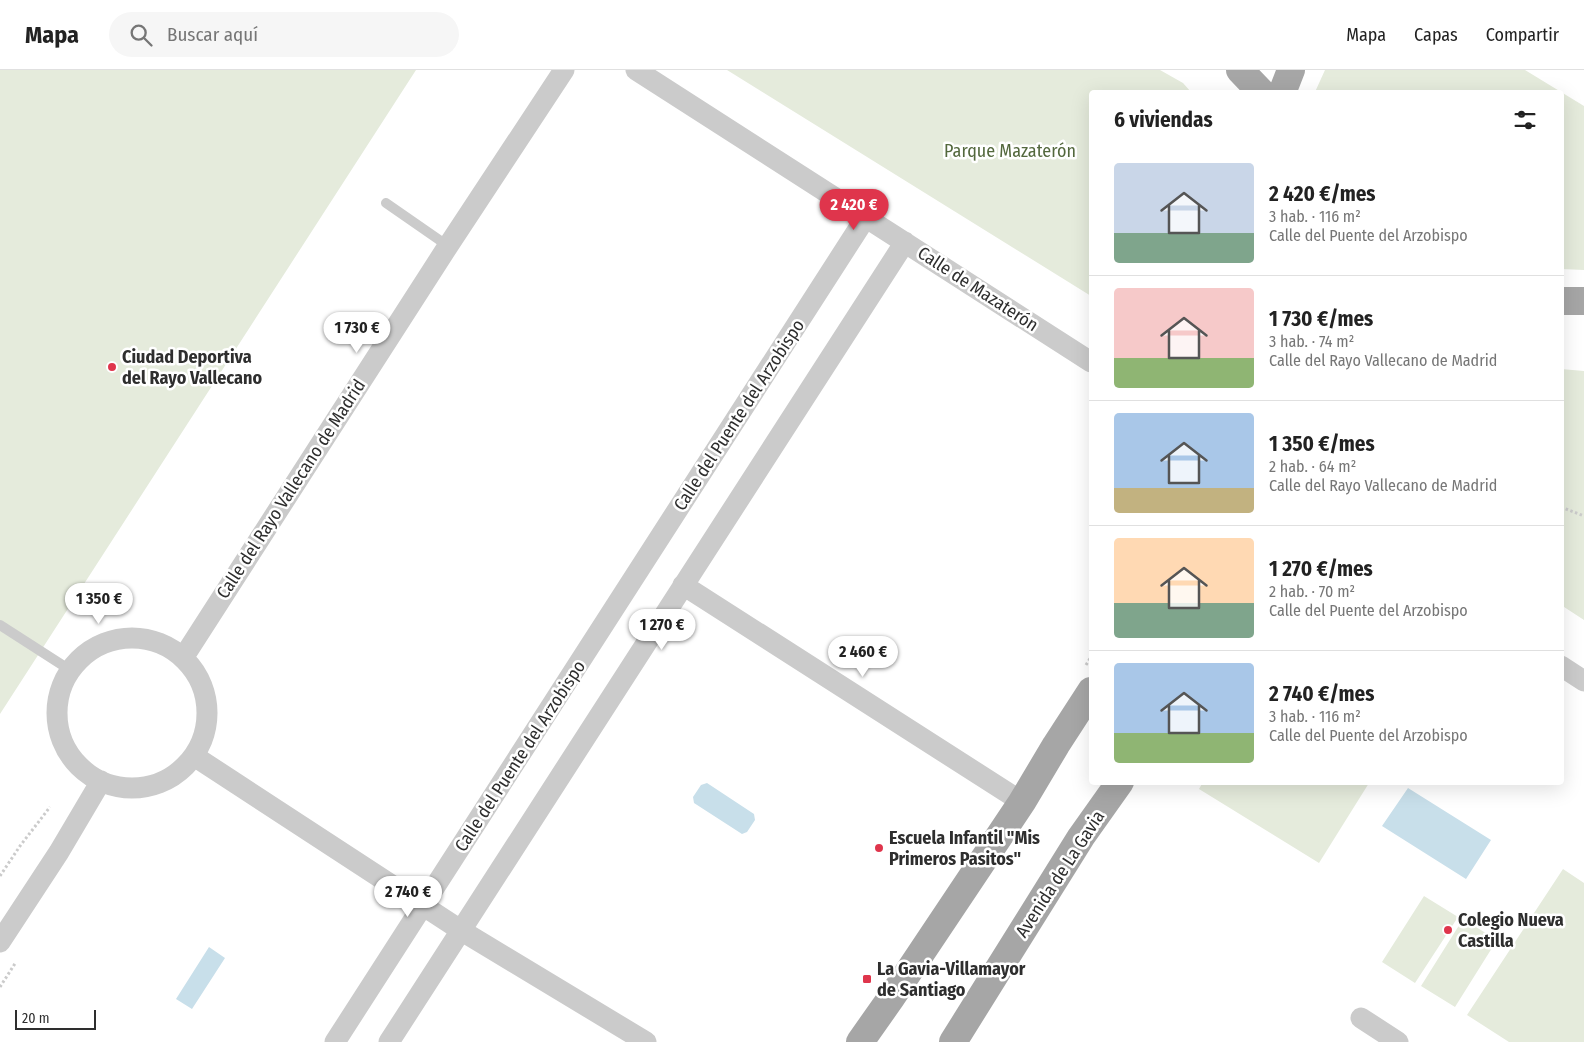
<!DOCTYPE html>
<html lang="es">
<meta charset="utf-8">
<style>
:root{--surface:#fff;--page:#f6f6f6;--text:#222;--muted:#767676;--line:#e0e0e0;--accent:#df354c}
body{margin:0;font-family:"Fira Sans Condensed",sans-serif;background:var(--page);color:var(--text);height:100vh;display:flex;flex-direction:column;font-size:19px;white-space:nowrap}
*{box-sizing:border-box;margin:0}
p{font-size:16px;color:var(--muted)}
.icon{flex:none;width:28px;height:28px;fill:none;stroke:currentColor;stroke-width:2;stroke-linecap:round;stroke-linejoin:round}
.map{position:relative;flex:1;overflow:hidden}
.panel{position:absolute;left:1089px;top:20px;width:475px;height:695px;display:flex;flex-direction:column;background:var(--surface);border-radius:5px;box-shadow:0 5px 20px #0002}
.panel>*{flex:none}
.scale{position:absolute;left:15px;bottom:12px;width:81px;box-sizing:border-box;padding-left:5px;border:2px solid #2e2e2e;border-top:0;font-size:14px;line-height:18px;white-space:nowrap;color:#2e2e2e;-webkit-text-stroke:4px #fff;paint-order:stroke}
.price{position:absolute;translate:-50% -42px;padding:0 11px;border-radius:18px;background:#fff;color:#222;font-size:16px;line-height:32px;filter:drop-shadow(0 1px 2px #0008)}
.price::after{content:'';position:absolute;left:50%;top:30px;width:15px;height:11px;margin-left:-8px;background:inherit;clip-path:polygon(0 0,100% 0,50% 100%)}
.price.selected{background:var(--accent);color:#fff}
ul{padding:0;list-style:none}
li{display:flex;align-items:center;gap:15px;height:125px;padding:0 25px}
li+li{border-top:1px solid var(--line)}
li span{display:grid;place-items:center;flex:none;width:140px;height:100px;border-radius:5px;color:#555}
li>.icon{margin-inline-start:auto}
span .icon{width:60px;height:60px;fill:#fffc;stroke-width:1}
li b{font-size:21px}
h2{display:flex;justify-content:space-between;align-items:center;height:60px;padding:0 25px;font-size:21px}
header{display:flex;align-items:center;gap:30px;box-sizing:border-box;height:70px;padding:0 25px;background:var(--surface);border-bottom:1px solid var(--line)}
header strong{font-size:24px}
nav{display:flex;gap:28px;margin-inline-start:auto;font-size:18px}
.search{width:350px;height:45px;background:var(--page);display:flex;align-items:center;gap:12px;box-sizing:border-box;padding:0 18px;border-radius:28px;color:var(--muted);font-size:19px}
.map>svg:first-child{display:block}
.green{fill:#e5ebdc}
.water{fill:#c8dfea}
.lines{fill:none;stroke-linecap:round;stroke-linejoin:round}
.path{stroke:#cbcbcb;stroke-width:3;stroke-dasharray:2.5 2.5;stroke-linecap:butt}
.lane{stroke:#cbcbcb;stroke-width:10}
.street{stroke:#cbcbcb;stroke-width:21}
.primary{stroke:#a6a6a6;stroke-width:28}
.poi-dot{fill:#df354c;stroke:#fff;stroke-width:2}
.labels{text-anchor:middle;stroke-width:5;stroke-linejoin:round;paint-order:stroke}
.park-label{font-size:18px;fill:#53683d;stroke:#fff}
.street-label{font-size:18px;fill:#2e2e2e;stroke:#fff}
.poi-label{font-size:18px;font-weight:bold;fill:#2e2e2e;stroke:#fff;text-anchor:start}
</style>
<header>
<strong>Mapa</strong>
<div class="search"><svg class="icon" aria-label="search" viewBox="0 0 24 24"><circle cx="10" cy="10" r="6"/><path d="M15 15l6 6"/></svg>Buscar aquí</div>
<nav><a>Mapa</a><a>Capas</a><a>Compartir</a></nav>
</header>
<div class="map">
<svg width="1584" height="972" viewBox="0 0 1584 972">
<rect width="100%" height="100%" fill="#fff"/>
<path class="green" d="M0 0H416L0 644Z
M727 0H1160L1183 13 1191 22H1091V226Z
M1325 0H1525L1584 36V200L1561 199V22H1315Z
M1561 299 1584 301V550L1561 535Z
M1203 712H1369V713L1319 793 1199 719Z
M1563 799 1584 813V972H1509L1467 945Z
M1424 826 1458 847 1415 913 1382 892Z
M1463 849 1497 870 1455 937 1421 916Z"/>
<path class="water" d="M707 713 754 744 755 750 747 762 742 764 694 733 693 727 701 715Z
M1408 718 1491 770 1466 809 1382 756Z
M209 877 225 888 192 939 176 929Z"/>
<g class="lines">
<path class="path" d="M1561 437 1584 446
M1086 595 1091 587
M0 806 20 776 50 737
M0 917 16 892"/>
<path class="lane" d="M386 133 448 176
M0 555 70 600"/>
<path class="street" d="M636 0 1091 292
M683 515 1022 732
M57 643a75 75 0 1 1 150 0a75 75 0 1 1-150 0Z
M183 588 448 176 564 0
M1561 596 1584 611
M194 686 462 861 646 972
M0 872 59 782 101 711
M1361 948 1398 972
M335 972 866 147
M389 972 905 172"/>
<path class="primary" d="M1240 0 1261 22
M1283 22 1284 18 1291 0
M1561 231H1584
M860 972 891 928 1022 732 1056 675 1091 621
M953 972 1081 767 1120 712"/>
</g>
<g class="poi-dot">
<circle cx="112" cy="297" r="5"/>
<circle cx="879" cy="778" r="5"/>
<circle cx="1448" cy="860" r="5"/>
<rect x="862" y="904" width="10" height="10" rx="2.5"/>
</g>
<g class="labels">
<g class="park-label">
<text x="1010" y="87">Parque Mazaterón</text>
</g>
<g class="street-label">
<text transform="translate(978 219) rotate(33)" y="6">Calle de Mazaterón</text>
<text transform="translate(739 345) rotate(-57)" y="6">Calle del Puente del Arzobispo</text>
<text transform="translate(291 419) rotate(-57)" y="6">Calle del Rayo Vallecano de Madrid</text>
<text transform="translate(520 686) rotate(-57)" y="6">Calle del Puente del Arzobispo</text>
<text transform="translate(1060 804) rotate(-57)" y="6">Avenida de La Gavia</text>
</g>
<g class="poi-label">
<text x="122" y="293">Ciudad Deportiva<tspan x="122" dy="21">del Rayo Vallecano</tspan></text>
<text x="889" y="774">Escuela Infantil "Mis<tspan x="889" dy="21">Primeros Pasitos"</tspan></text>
<text x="1458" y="856">Colegio Nueva<tspan x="1458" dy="21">Castilla</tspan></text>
<text x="877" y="905">La Gavia-Villamayor<tspan x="877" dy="21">de Santiago</tspan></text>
</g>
</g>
</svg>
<div class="scale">20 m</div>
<b class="price selected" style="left:854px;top:161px">2 420 €</b>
<b class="price" style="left:357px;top:284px">1 730 €</b>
<b class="price" style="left:99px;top:555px">1 350 €</b>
<b class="price" style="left:662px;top:581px">1 270 €</b>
<b class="price" style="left:863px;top:608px">2 460 €</b>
<b class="price" style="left:408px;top:848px">2 740 €</b>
<section class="panel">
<h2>6 viviendas<svg class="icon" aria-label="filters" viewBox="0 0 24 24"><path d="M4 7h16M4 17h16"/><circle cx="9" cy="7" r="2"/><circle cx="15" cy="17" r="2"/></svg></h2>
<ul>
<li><span style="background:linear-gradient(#c9d6e8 70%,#7fa58c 0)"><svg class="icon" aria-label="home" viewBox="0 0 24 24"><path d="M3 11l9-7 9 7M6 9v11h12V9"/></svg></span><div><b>2 420 €/mes</b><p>3 hab. · 116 m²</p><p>Calle del Puente del Arzobispo</p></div></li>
<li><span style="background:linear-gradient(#f6c9c9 70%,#8fb573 0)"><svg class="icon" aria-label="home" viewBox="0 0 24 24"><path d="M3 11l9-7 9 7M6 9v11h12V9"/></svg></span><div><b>1 730 €/mes</b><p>3 hab. · 74 m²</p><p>Calle del Rayo Vallecano de Madrid</p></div></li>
<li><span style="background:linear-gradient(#a9c7e8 75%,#c2b280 0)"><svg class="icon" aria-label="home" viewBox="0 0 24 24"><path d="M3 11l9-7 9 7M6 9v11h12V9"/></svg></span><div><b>1 350 €/mes</b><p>2 hab. · 64 m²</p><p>Calle del Rayo Vallecano de Madrid</p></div></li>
<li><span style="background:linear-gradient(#ffd9b3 65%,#7fa58c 0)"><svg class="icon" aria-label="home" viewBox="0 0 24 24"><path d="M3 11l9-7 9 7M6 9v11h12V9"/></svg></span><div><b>1 270 €/mes</b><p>2 hab. · 70 m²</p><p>Calle del Puente del Arzobispo</p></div></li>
<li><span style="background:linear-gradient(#a9c7e8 70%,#8fb573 0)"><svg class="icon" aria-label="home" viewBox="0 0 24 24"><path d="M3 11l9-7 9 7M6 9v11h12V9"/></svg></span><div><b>2 740 €/mes</b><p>3 hab. · 116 m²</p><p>Calle del Puente del Arzobispo</p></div></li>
</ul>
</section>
</div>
